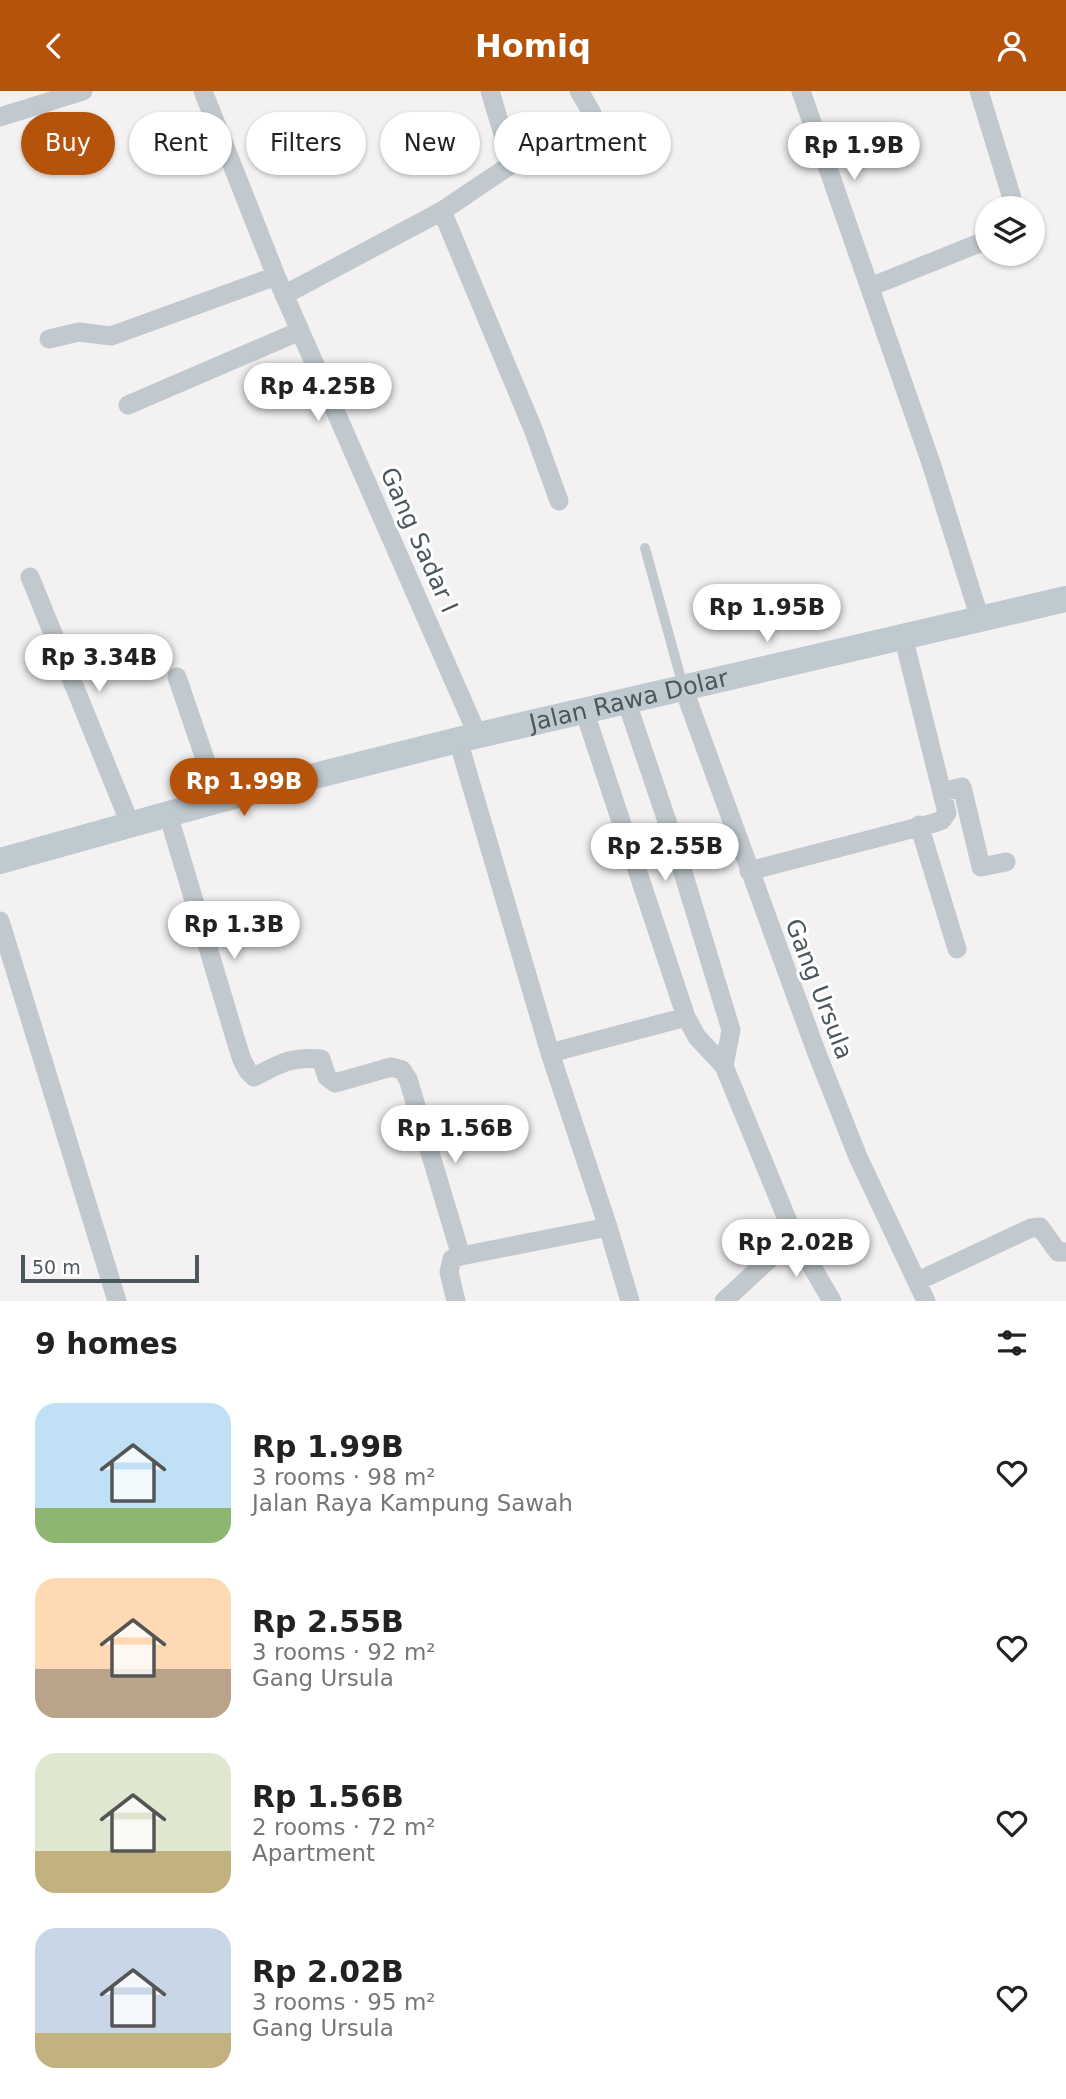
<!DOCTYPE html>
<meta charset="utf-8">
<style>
:root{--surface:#fff;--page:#f2f2f2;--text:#222;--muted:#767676;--accent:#b45309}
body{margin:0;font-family:"DejaVu Sans",sans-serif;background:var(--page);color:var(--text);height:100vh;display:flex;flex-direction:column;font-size:26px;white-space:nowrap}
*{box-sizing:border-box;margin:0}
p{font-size:23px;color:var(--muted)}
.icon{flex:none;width:38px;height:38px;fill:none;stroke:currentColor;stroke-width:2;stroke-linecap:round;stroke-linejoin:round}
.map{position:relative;height:1210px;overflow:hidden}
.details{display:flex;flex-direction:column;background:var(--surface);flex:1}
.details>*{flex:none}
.banner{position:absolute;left:21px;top:21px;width:700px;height:63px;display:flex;gap:14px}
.controls{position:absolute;left:975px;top:105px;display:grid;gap:14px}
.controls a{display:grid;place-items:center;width:70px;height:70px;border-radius:50%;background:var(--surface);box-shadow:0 2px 5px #0004;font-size:35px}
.scale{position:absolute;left:21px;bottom:18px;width:178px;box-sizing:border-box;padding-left:7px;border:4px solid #4b565d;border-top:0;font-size:19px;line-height:24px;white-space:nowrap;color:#4b565d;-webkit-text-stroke:5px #fff;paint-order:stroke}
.price{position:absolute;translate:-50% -60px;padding:0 16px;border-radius:24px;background:#fff;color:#222;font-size:23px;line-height:46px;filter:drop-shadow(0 2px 4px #0008)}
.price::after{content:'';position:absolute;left:50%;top:42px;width:21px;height:16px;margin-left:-10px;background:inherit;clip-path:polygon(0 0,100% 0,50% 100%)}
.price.current{background:var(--accent);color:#fff}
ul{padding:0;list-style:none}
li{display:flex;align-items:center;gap:21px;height:175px;padding:0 35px}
li span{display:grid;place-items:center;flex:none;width:196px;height:140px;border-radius:21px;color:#555}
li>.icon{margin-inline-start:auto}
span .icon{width:84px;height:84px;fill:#fffc;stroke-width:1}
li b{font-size:30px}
h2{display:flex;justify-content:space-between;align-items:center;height:84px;padding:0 35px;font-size:30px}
.tag{padding:0 24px;border-radius:32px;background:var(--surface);box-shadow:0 2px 5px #0004;font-size:24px;line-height:63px}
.tag.current{background:var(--accent);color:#fff}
header{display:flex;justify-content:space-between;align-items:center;height:91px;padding:0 35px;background:var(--accent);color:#fff;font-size:32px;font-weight:700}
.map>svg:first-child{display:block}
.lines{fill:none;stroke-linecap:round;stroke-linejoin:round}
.lane{stroke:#c1c9ce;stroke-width:10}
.street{stroke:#c1c9ce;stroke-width:19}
.secondary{stroke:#bfc9d0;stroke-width:26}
.labels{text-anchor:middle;stroke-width:6;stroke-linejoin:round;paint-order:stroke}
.street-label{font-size:24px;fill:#4b565d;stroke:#fff}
</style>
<header><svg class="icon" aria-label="back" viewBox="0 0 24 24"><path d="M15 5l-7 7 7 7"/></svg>Homiq<svg class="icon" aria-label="person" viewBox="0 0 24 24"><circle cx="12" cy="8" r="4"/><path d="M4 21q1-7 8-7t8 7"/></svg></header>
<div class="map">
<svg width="1066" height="1210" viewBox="0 0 1066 1210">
<rect width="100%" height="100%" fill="#f3f1f1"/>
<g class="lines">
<path class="lane" d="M645 457 683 595"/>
<path class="street" d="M203 0 276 185 478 645
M490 0 512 73
M801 0 931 372 980 528
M979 0 1015 117
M0 26 83 0
M442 120 533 338 559 410
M870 196 987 149
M284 204 442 120 512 73 575 41 589 32 592 22 579 0
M49 248 79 241 111 245 276 185
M128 314 300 240
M30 486 131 735
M177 586 219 709
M683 596 816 960 858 1066 926 1210
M626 609 671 742 731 939 724 975
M584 619 686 926 697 946 724 975 794 1145 724 1210
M458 649 550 962 608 1136 630 1210
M942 701 962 696 981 776 1006 771
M168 723 236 950 242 969 248 980 254 986C280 973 291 965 321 968L327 986 335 992 391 976 402 979 408 988 461 1165 608 1136
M919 734 957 858
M749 780 934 732 942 729 947 722 903 545
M0 830 117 1210
M550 962 686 926
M794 1145 832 1210
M918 1190 1031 1137 1040 1136 1058 1161H1066
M456 1210 449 1181 452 1168 461 1165"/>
<path class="secondary" id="s1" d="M0 770 219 709 458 649 1066 508"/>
</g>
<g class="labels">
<g class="street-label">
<text transform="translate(419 449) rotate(66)" y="8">Gang Sadar I</text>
<text dy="8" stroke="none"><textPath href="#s1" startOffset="649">Jalan Rawa Dolar</textPath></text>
<text transform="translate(819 898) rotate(69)" y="8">Gang Ursula</text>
</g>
</g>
</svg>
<div class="controls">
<a><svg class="icon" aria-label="layers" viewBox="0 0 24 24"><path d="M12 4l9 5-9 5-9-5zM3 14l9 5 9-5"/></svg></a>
</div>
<div class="scale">50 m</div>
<b class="price" style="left:854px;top:91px">Rp 1.9B</b>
<b class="price" style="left:318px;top:332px">Rp 4.25B</b>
<b class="price" style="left:767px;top:553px">Rp 1.95B</b>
<b class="price" style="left:99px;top:603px">Rp 3.34B</b>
<b class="price current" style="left:244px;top:727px">Rp 1.99B</b>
<b class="price" style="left:665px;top:792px">Rp 2.55B</b>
<b class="price" style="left:234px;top:870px">Rp 1.3B</b>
<b class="price" style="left:455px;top:1074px">Rp 1.56B</b>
<b class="price" style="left:796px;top:1188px">Rp 2.02B</b>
<div class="banner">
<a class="tag current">Buy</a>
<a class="tag">Rent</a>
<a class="tag">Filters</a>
<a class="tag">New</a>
<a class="tag">Apartment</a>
</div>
</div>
<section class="details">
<h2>9 homes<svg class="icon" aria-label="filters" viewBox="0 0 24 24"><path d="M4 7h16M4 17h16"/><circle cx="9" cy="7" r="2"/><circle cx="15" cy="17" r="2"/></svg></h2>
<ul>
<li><span style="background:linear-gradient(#bfe0f5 75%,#8fb573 0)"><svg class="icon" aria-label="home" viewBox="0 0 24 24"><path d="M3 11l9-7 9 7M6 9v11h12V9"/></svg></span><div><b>Rp 1.99B</b><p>3 rooms · 98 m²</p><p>Jalan Raya Kampung Sawah</p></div><svg class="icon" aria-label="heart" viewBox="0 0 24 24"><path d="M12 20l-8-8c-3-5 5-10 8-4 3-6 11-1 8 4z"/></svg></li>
<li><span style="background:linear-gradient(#ffd9b3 65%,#b9a48a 0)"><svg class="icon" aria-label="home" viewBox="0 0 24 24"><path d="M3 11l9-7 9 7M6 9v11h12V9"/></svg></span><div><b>Rp 2.55B</b><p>3 rooms · 92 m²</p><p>Gang Ursula</p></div><svg class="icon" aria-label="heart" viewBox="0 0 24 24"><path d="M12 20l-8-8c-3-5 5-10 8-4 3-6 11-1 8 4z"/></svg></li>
<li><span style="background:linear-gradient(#dfe7d0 70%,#c2b280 0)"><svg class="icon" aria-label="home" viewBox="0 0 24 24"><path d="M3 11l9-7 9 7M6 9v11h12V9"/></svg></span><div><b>Rp 1.56B</b><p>2 rooms · 72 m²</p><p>Apartment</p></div><svg class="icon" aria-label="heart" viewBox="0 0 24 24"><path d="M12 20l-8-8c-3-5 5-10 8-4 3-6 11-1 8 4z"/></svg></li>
<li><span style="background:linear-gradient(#c9d6e8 75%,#c2b280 0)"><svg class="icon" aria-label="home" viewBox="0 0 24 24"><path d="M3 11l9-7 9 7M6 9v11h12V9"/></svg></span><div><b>Rp 2.02B</b><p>3 rooms · 95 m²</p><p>Gang Ursula</p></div><svg class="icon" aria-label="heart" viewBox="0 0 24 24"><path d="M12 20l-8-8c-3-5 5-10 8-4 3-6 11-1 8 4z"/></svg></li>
</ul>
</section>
